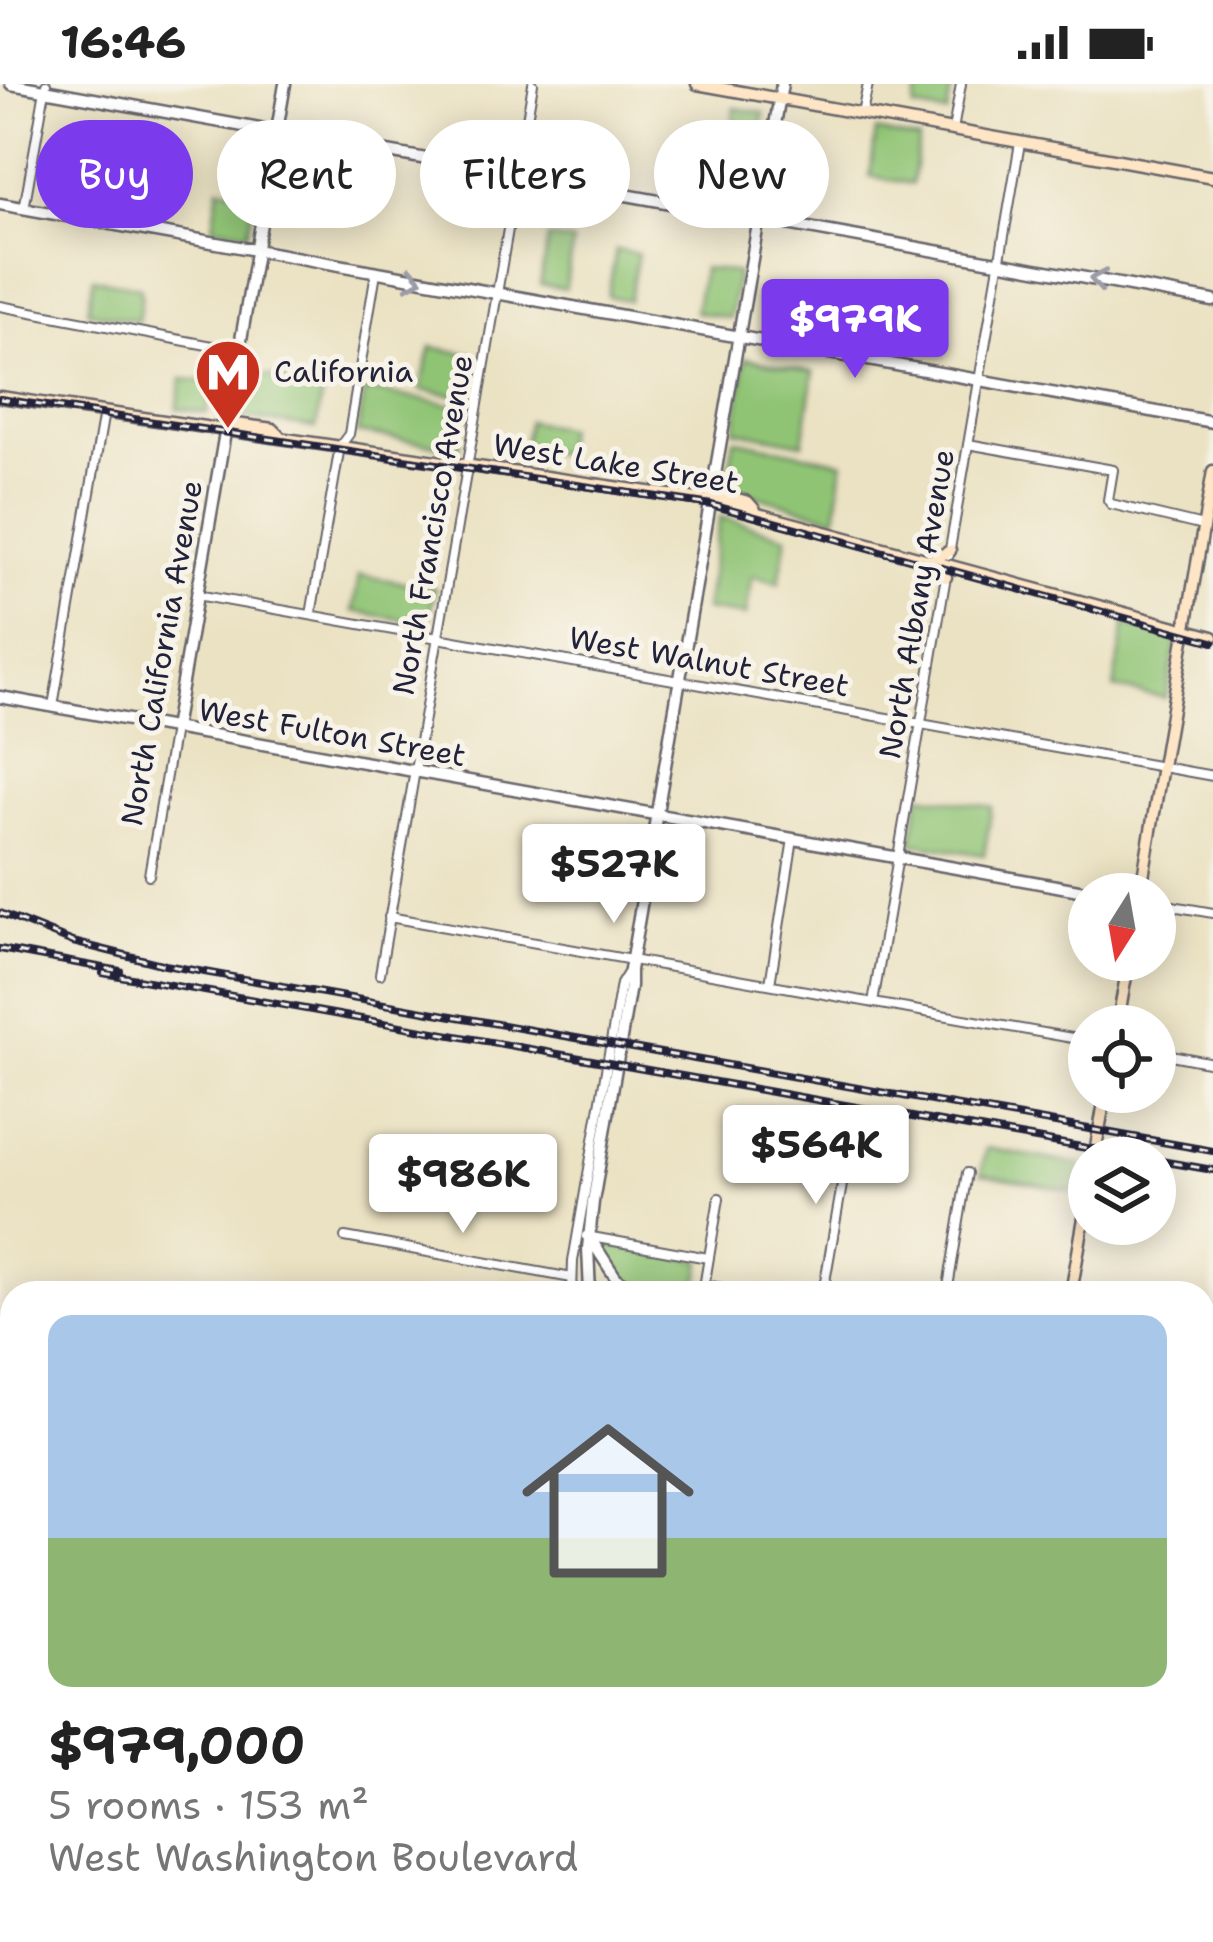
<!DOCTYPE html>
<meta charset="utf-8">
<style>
:root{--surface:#fff;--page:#f6f6f6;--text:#222;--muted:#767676;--line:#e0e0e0;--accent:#7c3aed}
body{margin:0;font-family:"Shantell Sans",sans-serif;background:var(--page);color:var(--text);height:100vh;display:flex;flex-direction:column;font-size:45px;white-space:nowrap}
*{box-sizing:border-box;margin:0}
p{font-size:39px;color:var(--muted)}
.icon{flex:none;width:66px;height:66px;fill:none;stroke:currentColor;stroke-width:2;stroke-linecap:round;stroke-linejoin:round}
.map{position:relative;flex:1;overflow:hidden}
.panel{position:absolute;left:0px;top:1197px;width:1215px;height:663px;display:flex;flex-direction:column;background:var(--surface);border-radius:36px 36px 0 0;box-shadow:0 6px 30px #0003}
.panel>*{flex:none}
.hud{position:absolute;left:36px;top:36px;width:1143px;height:108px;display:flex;gap:24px}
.needle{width:78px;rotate:191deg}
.buttons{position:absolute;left:1068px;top:789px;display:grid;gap:24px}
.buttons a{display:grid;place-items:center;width:108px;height:108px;border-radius:50%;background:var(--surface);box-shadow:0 6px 30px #0003;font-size:60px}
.price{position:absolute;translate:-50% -102px;padding:0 27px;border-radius:12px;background:#fff;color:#222;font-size:39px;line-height:78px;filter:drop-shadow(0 3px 6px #0008)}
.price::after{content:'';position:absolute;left:50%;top:72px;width:36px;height:27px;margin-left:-18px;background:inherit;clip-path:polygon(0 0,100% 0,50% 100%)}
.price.active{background:var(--accent);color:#fff}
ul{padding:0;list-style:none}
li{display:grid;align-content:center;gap:24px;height:636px;padding:0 48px}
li+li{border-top:3px solid var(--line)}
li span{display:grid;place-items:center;height:372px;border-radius:24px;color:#555}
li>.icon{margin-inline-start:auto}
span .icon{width:216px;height:216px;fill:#fffc;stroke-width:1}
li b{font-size:51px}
.pill{padding:0 42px;border-radius:54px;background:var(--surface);box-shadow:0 6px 30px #0003;font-size:42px;line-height:108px}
.pill.active{background:var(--accent);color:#fff}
.status{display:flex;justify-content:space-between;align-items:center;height:84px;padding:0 60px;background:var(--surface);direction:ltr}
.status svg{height:33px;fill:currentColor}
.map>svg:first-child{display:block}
.green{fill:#90c475;stroke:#597358;stroke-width:3}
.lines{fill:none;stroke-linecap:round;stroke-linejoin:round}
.minor-casing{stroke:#68656b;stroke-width:12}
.tertiary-casing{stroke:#68656b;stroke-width:15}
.secondary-casing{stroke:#68656b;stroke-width:15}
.minor{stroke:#fff;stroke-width:8}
.tertiary{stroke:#fff;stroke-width:10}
.secondary{stroke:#fde5c5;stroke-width:10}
.rail-casing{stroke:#22223b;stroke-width:8}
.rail{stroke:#f7f3e8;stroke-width:3;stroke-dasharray:9;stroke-linecap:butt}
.oneway{stroke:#9c9ca7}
.labels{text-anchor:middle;stroke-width:10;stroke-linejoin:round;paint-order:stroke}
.poi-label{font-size:30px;fill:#22223b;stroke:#f7f3e8;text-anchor:start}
.street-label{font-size:30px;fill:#22223b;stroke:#f7f3e8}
</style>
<div class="status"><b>16:46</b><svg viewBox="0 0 49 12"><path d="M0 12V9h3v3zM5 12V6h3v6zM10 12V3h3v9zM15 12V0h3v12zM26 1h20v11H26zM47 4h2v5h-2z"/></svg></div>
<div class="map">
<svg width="1213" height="1858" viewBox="0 0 1213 1858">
<rect width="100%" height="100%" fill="#f7f3e8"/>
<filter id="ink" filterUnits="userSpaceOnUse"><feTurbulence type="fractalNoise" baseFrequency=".00833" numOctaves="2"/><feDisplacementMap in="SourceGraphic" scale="24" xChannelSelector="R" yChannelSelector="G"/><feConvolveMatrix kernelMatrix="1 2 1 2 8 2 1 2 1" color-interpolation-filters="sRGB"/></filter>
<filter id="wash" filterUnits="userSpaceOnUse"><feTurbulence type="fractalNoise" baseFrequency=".004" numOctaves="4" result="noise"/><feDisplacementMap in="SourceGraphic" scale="48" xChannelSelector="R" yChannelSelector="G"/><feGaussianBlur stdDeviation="2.7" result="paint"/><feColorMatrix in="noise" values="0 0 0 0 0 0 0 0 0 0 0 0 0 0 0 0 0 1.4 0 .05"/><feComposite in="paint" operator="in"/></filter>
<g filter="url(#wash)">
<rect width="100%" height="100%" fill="#ebe2c3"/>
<path class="green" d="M919 0H952L947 30 914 24Z
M735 24 764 29 757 70 728 64Z
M876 47 919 56 912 100 870 92Z
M219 103 256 109 248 148 213 142Z
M548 154 573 158 565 205 540 200Z
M616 166 638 170 629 217 608 212Z
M703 184 737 189 730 234 695 228Z
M93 194 140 203 142 210 138 237 88 227Z
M431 263 475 271 467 313 420 306Z
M746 274 814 288 803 359 735 346Z
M248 289 323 301 316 344 241 333Z
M182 295 212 298 207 329 177 325Z
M365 306 466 323 459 364 357 349Z
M528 337 566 344 561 370 523 363Z
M734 355 843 378 836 434 726 403Z
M720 433 787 452 779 499 752 492 746 532 705 526Z
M359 491 435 504 428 540 353 527Z
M1125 540 1177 554 1166 614 1114 604Z
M920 711 992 723 984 771 912 759Z
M986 1064 1081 1081 1076 1108 981 1090Z
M606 1160 702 1177 697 1209C654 1209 616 1214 606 1160Z"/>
</g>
<g filter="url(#ink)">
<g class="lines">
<defs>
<path id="minor" d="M862 30 868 0
M953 46 961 0
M24 125 46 0
M0 222 239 267
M968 360 1113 386 1108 416 1111 420 1203 442
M949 471 1020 59
M197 511 1213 692
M311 531 340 362 349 350 376 188
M53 622 104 328
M149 791 174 645
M1155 819 1213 829
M389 833 1089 957
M380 890 533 0
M770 900 793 755
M873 919 946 492
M1155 968 1213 979
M586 1152 708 1174
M345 1153 572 1194
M704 1201 752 1209
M572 1209 573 1177 621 900 629 887
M703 1209 719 1114
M823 1209 852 1044
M947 1209 967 1089
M1203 1289 1213 1291
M1203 1355 1213 1356
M1203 1571 1213 1573
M504 1858 508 1848
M536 1858 537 1848
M711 1858 712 1848
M835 1858 837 1848
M1083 1858 1085 1848
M1206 1858 1213 1820"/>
<path id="tertiary" d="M11 0 1213 217
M0 120 1213 338
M0 613 1101 810
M174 645 285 0
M590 1154 616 1194 638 1209
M590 1209 588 1164 593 1118 630 902V886L782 0
M1203 1324 1213 1325
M520 1858 522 1848"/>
<path id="secondary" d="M697 0 1213 93
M0 313 710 417 1213 553
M236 340 273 345 280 352
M712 408 748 418 755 426
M946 493 931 476 950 467
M1140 810 1213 387
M1117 942 1129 876
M1094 1074 1106 1008
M1071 1209 1089 1105
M0 1667 12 1677
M0 1848 54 1858
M222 1848 234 1858
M959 1858 961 1848"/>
</defs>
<use href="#minor" class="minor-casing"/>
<use href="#tertiary" class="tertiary-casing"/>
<use href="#secondary" class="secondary-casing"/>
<use href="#minor" class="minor"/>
<use href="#tertiary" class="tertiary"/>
<use href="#secondary" class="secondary"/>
<defs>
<path id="rail" d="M0 315 712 421 1213 558
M0 829 73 858 165 881 1213 1067
M0 865 120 887
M103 889 1143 1074
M1155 1076 1213 1086
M0 1379 12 1389
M568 1848 579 1858"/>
</defs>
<use href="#rail" class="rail-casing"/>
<use href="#rail" class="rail"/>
</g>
<defs><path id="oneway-chevron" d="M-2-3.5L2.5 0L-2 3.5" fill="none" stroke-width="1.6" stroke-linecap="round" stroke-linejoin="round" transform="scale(3)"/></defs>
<g class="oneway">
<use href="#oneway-chevron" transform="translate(414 195) rotate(10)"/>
<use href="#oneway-chevron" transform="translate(1098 196) rotate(-170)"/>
</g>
</g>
<defs>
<symbol id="metro-pin" viewBox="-11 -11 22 30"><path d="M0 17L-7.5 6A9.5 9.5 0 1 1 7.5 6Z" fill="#c8321e" stroke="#f7f3e8"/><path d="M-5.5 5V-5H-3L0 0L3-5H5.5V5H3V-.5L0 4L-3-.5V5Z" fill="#fff"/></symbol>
</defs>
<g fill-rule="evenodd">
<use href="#metro-pin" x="190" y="250" width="76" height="104"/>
</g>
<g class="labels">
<g class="poi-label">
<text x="274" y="298">California</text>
</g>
<g class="street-label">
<text transform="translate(616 380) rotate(9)" y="10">West Lake Street</text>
<text transform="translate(433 441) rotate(-80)" y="10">North Francisco Avenue</text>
<text transform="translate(917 520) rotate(-80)" y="10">North Albany Avenue</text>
<text transform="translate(162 569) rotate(-80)" y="10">North California Avenue</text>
<text transform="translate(709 578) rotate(10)" y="10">West Walnut Street</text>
<text transform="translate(332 649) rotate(10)" y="10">West Fulton Street</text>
</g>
</g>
</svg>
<div class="buttons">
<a><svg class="needle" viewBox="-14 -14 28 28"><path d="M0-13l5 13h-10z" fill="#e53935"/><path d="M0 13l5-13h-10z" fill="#767676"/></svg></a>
<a><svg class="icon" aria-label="locate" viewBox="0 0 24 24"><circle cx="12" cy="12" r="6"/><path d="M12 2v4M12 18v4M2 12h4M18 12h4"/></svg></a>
<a><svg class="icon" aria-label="layers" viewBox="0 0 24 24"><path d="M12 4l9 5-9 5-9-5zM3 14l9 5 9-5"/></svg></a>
</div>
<b class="price active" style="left:855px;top:297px">$979K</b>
<b class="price" style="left:614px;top:842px">$527K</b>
<b class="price" style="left:816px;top:1123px">$564K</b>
<b class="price" style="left:463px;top:1152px">$986K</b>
<div class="hud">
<a class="pill active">Buy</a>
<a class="pill">Rent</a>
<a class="pill">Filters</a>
<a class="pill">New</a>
</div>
<section class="panel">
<ul>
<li><span style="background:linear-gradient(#a9c7e8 60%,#8fb573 0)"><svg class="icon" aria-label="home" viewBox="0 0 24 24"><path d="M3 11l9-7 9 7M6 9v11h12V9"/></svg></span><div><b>$979,000</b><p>5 rooms · 153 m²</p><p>West Washington Boulevard</p></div></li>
</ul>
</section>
</div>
